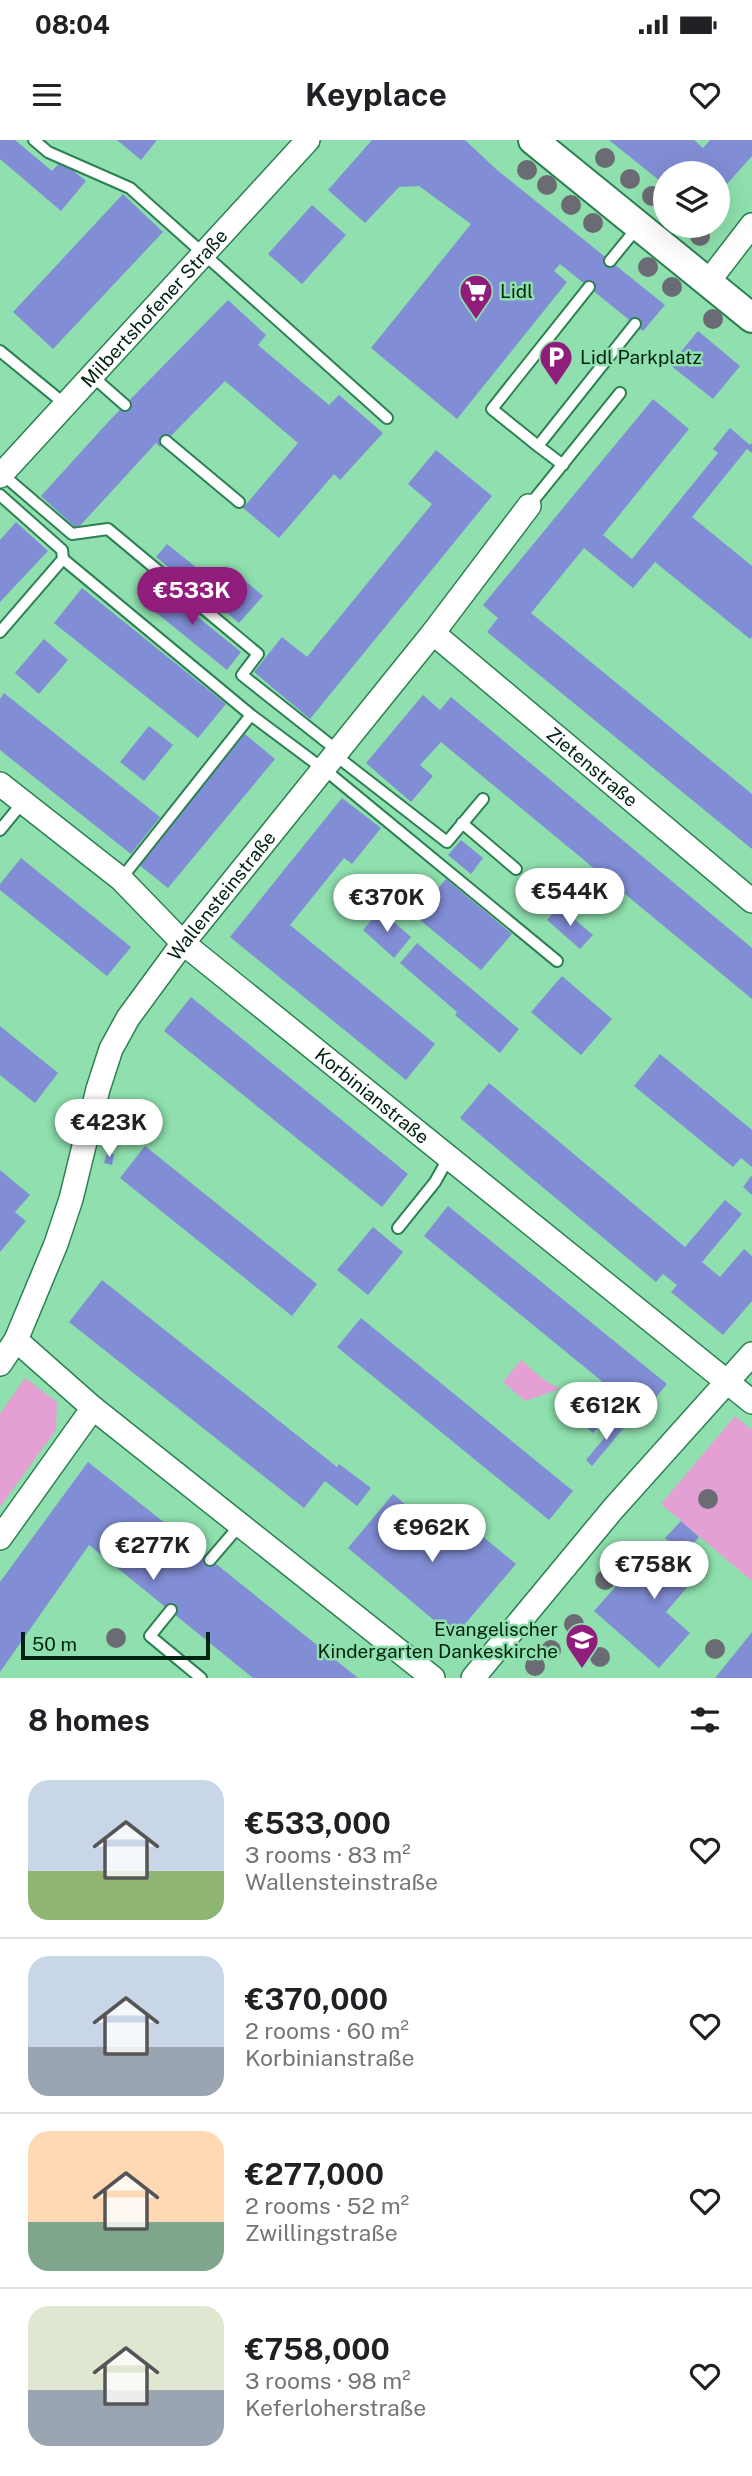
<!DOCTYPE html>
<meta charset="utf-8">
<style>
:root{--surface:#fff;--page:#f6f6f6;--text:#202124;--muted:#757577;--line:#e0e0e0;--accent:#901c7c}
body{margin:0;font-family:"Public Sans",sans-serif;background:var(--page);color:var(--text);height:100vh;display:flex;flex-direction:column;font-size:26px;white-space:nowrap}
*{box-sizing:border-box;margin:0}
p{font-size:23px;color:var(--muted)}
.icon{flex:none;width:38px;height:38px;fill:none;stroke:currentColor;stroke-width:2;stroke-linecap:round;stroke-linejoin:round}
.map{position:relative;height:1538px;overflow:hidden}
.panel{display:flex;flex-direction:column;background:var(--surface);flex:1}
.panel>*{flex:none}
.buttons{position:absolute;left:653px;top:21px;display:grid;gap:14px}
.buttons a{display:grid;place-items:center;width:77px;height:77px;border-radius:50%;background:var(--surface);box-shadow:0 7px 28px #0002;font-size:35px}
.scale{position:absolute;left:21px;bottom:18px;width:189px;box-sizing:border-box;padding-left:7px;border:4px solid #002210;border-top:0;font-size:19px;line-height:24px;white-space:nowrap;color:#002210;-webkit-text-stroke:5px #8fe0ae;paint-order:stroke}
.price{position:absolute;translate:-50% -60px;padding:0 16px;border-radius:24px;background:#fff;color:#222;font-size:23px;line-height:46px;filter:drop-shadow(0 2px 4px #0008)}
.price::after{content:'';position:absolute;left:50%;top:42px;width:21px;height:16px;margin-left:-10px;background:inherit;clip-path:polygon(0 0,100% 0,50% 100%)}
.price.active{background:var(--accent);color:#fff}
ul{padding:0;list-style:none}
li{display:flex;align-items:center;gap:21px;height:175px;padding:0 28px}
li+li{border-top:2px solid var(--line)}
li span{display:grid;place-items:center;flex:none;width:196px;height:140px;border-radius:21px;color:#555}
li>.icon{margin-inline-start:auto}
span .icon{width:84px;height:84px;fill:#fffc;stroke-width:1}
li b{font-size:30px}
h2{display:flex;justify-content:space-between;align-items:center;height:84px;padding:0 28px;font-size:30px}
.status{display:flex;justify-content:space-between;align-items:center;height:49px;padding:0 35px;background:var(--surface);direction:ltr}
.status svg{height:19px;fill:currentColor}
header{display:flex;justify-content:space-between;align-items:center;height:91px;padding:0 28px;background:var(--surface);font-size:32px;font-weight:700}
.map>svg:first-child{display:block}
.green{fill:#e4a0d3}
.building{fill:#818dd4}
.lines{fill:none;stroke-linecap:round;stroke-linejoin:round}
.service-casing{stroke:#2c8053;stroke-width:14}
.minor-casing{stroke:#2c8053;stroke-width:26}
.tertiary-casing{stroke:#2c8053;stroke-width:32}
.service{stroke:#fff;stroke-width:10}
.minor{stroke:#fff;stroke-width:23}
.tertiary{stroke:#fff;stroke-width:28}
.tree{fill:#6b6b73}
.labels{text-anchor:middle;stroke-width:5;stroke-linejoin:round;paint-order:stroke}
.poi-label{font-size:19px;fill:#002210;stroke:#8fe0ae;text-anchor:start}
.street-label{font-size:19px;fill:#002210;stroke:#8fe0ae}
</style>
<div class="status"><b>08:04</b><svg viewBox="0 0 49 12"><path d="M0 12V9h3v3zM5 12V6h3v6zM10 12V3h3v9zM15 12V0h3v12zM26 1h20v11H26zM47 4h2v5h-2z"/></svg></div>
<header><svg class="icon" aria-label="menu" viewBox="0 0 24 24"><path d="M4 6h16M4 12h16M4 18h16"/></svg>Keyplace<svg class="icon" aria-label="heart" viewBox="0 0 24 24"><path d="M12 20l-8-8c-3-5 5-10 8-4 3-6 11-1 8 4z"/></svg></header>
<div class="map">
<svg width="752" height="1538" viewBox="0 0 752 1538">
<rect width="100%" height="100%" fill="#8fe0ae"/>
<path class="green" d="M521 1220 544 1240 560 1249 525 1261 503 1242Z
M25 1238 57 1262 56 1290 0 1367V1274Z
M735 1276 752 1290V1441L661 1364Z"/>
<path class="building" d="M0 0H15L52 31 61 21 86 41 61 71 0 19Z
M117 0H157L141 20Z
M372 0H465L497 30 665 165 643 191 560 124 554 131 567 142 457 279 371 208 471 84 419 46 399 47 365 83 328 50Z
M609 0H694L703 8 710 0H752V16L718 54V33H665V45Z
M123 54 163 92 53 209 13 172Z
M312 65 346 95 302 144 268 114Z
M228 160 266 195 258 205 329 265 339 255 383 293 340 340 334 334 279 398 243 368 298 303 225 241 160 307 156 303 77 389 41 356 110 280Z
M698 191 740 226 713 259 670 225Z
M653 259 689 289 603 395 632 419 718 313 713 309 730 288 750 305 752 303V313L747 309 692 377 752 426V497L750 499 655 422 633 448 584 408 531 473 752 654V709L487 492 498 478 483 465Z
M436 310 492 356 310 579 254 532 282 497 307 517 334 484 432 364 408 344Z
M16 382 48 411 0 462V400Z
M167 404 212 440 201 454 156 417Z
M233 430 263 456 239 483 210 458Z
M157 444 241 512 227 530 143 462Z
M82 448 226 564 198 598 54 483Z
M44 499 68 520 39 554 15 533Z
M4 553 160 677 131 714 0 610V559Z
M423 555 440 570 451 557 752 808V859L441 602 420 625 433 636 411 662 366 623Z
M149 586 173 605 144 641 120 622Z
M245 594 275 619 168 748 138 724Z
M342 658 381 688 352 724 344 718 290 785 435 904 406 940 230 797Z
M461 700 483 718 471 734 448 715Z
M21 718 131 807 107 836 0 750V744Z
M446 739 512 794 481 830 415 776Z
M559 766 593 795 580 809 547 780Z
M380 770 411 797 394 818 363 790Z
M417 803 519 889 500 913 455 875 457 872 400 823Z
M562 836 612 879 581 915 531 872Z
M191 857 408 1034 382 1067 164 891Z
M0 886 58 933 35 963 0 935Z
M660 914 752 990V1027L741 1018 733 1027 634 946Z
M489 943 685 1107 725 1060 742 1074 702 1122 720 1137 744 1109 752 1116V1161L723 1195 671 1152 677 1145 663 1134 656 1142 460 978Z
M145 1006 317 1144 292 1176 120 1038Z
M107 1013 114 1014 112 1025 104 1023Z
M0 1030 30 1055 15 1072 26 1081 0 1112Z
M752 1035V1055L743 1047Z
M448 1066 667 1244 642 1274 424 1096Z
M373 1087 403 1112 368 1155 337 1130Z
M102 1140 337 1327 339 1324 371 1348 357 1366 325 1341 304 1368 69 1182Z
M361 1178 573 1351 549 1380 337 1207Z
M585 1259 606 1277 593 1293 571 1274Z
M620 1279 627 1284 592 1326 586 1320Z
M88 1322 185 1399 358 1538H253L89 1405 0 1532V1442Z
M393 1354 453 1405 470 1386 516 1424 454 1497 348 1408Z
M681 1381 699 1397 684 1414 702 1430 666 1472 690 1493 659 1528 594 1471 625 1436 638 1447 674 1406 665 1398Z
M752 1492V1538H715L736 1512Z"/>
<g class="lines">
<defs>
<path id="service" d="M34 0 48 12 130 48 387 278
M610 121 637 88
M589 147 492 269 538 306 635 184
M0 211 66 265
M92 236 125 265
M166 301 239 362
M538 306 563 325
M2 334 72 394 108 389 258 514 242 535 338 611
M0 355 62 410 63 419
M529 366 620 253
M0 492 63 419 251 575 330 634 557 821
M335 615 447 702 483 659
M462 683 516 729
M0 690 23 662
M121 739 251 575
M398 1088 435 1042 449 1017
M210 1420 240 1385
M171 1470 150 1496 201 1538"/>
<g id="minor">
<path d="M708 142 752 85"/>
<path id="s1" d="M0 336 308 0"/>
<path id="s2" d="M433 493 752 761"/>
<path id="s3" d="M0 644 121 739 183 803 752 1262"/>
<path id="s4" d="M0 1224 16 1200 56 1104 71 1059 98 949 111 909 128 878 183 803 433 493 529 366"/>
<path d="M93 1268 433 1538"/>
<path d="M0 1398 93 1268 16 1200"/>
<path d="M473 1538 613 1369 752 1214"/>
</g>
<path id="tertiary" d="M533 0 752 178"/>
</defs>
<use href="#service" class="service-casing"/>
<use href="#minor" class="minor-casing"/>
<use href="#tertiary" class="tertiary-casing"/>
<use href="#service" class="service"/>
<use href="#minor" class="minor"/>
<use href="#tertiary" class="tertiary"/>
</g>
<g class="tree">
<circle cx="605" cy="18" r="10"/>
<circle cx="527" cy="30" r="10"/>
<circle cx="630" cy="39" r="10"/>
<circle cx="547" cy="45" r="10"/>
<circle cx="652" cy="56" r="10"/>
<circle cx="571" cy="65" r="10"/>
<circle cx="593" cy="83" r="10"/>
<circle cx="700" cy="96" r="10"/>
<circle cx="648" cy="127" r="10"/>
<circle cx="672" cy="147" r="10"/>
<circle cx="713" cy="179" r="10"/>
<circle cx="708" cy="1359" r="10"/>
<circle cx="605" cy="1440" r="10"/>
<circle cx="574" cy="1484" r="10"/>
<circle cx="116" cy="1498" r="10"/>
<circle cx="715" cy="1509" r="10"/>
<circle cx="551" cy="1510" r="10"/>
<circle cx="600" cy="1517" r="10"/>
<circle cx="535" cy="1526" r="10"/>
</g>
<defs>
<symbol id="supermarket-pin" viewBox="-11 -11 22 30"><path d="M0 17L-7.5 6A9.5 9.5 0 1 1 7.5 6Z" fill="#901c7c" stroke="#8fe0ae"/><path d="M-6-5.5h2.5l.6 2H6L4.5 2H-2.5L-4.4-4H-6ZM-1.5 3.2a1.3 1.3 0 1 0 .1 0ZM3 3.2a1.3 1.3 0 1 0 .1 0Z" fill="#fff"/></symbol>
<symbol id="parking-pin" viewBox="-11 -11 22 30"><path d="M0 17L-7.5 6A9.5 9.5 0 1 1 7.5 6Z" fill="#901c7c" stroke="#8fe0ae"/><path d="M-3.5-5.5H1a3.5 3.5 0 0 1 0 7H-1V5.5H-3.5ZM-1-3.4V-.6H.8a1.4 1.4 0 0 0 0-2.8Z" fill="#fff"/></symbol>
<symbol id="school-pin" viewBox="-11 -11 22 30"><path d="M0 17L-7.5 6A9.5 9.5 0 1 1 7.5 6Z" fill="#901c7c" stroke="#8fe0ae"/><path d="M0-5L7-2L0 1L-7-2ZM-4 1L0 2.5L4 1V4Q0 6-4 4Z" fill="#fff"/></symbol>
</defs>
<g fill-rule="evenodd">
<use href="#supermarket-pin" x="457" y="132" width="38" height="52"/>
<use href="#parking-pin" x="537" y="198" width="38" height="52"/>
<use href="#school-pin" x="563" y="1481" width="38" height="52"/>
</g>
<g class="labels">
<g class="poi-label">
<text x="500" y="158">Lidl</text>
<text x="580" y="224">Lidl Parkplatz</text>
<text x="558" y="1496" text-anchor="end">Evangelischer<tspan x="558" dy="22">Kindergarten Dankeskirche</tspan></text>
</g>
<g class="street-label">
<text dy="7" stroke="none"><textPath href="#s1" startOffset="228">Milbertshofener Straße</textPath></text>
<text dy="7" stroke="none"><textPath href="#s2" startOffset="208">Zietenstraße</textPath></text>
<text dy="7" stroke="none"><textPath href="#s4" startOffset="525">Wallensteinstraße</textPath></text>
<text dy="7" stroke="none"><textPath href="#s3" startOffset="486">Korbinianstraße</textPath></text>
</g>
</g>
</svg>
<div class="buttons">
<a><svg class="icon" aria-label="layers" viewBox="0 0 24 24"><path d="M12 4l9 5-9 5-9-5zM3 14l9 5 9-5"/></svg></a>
</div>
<div class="scale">50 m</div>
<b class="price active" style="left:192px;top:487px">€533K</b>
<b class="price" style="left:570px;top:788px">€544K</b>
<b class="price" style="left:387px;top:794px">€370K</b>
<b class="price" style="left:109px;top:1019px">€423K</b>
<b class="price" style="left:606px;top:1302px">€612K</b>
<b class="price" style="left:432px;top:1424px">€962K</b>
<b class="price" style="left:153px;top:1442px">€277K</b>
<b class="price" style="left:654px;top:1461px">€758K</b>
</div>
<section class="panel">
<h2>8 homes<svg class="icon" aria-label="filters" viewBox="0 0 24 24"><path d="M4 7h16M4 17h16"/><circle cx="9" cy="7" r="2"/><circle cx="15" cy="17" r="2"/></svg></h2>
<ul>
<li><span style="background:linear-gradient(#c9d6e8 65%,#8fb573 0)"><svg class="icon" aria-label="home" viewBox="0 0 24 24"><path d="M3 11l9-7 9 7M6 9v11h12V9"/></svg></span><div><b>€533,000</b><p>3 rooms · 83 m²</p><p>Wallensteinstraße</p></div><svg class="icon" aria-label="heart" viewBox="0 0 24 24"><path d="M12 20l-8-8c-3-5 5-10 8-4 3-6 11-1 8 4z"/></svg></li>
<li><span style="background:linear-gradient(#c9d6e8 65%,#9aa5b1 0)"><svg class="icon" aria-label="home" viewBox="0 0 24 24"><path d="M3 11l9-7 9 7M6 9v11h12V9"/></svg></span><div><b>€370,000</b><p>2 rooms · 60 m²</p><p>Korbinianstraße</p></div><svg class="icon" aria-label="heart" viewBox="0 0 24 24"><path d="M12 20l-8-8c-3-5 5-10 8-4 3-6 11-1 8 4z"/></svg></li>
<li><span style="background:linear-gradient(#ffd9b3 65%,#7fa58c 0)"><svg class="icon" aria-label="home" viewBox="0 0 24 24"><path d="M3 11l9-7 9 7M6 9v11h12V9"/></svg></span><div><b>€277,000</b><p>2 rooms · 52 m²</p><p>Zwillingstraße</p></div><svg class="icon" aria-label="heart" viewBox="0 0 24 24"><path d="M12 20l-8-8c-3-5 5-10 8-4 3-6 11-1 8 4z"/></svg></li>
<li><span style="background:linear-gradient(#dfe7d0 60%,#9aa5b1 0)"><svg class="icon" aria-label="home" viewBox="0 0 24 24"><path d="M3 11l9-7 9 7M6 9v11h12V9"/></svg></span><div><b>€758,000</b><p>3 rooms · 98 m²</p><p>Keferloherstraße</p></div><svg class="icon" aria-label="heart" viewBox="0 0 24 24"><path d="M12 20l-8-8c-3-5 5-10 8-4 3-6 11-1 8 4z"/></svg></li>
</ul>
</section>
